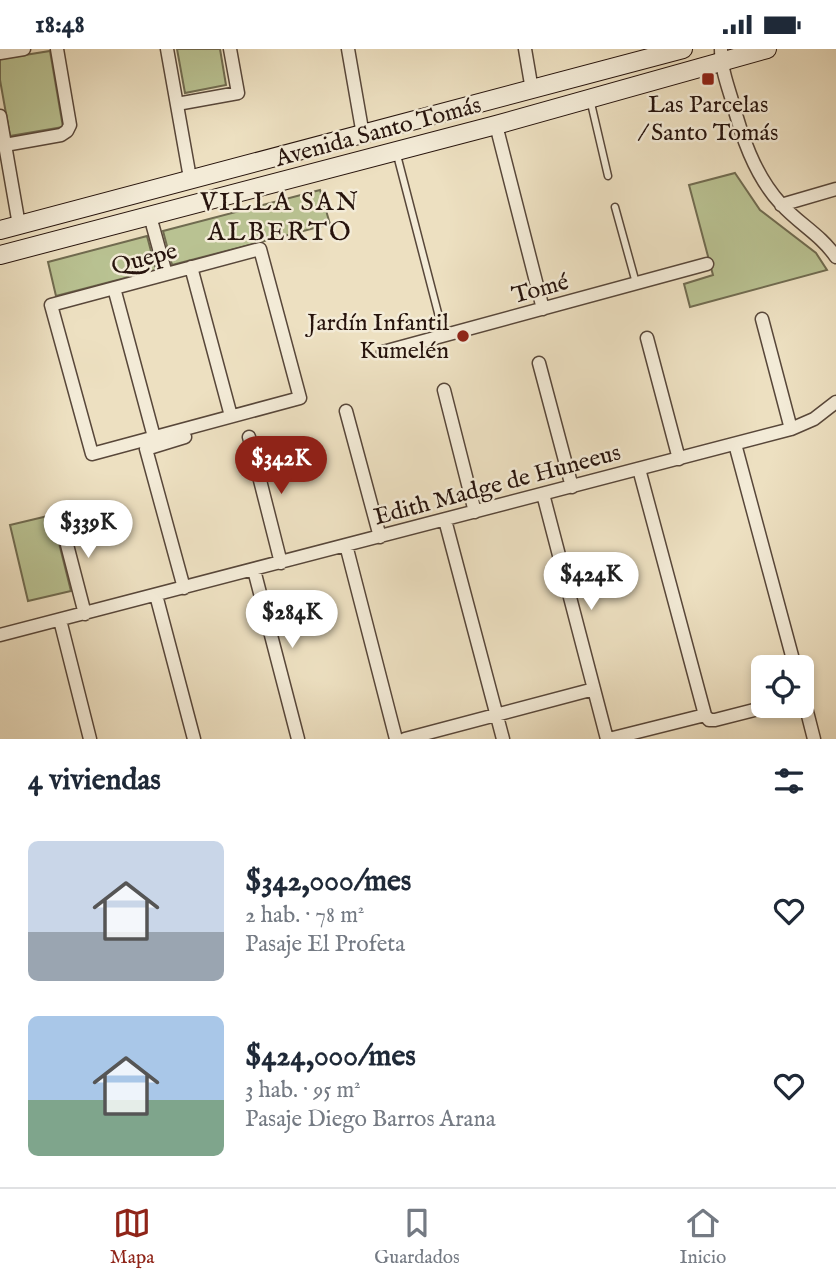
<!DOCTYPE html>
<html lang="es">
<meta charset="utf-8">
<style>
:root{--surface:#fff;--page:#f6f6f7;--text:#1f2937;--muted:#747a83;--line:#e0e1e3;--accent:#8f2418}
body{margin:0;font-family:"IM FELL English",serif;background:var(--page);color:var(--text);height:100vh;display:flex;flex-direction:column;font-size:26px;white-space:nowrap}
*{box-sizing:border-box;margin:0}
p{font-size:23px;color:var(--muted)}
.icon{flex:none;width:38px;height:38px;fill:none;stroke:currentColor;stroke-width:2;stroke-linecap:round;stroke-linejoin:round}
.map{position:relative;height:690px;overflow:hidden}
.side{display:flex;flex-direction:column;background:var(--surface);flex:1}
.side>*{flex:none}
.tools{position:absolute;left:751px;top:606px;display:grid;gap:14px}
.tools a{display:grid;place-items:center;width:63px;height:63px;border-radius:10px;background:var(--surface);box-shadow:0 4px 10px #0003;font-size:35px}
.price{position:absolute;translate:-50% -60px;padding:0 16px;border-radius:24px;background:#fff;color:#222;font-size:23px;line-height:46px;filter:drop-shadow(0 2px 4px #0008)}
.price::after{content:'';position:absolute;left:50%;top:42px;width:21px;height:16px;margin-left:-10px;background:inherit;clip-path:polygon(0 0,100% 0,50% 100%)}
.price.current{background:var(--accent);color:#fff}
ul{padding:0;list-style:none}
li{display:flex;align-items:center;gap:21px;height:175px;padding:0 28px}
li span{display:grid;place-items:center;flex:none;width:196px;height:140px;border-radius:10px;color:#555}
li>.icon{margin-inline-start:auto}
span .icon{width:84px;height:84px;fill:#fffc;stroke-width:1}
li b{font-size:30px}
h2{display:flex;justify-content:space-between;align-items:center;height:84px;padding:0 28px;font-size:30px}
.status{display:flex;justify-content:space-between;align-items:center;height:49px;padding:0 35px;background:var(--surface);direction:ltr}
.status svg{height:19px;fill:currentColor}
.menu{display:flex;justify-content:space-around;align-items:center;height:98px;border-top:2px solid var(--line);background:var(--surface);font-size:19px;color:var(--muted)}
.menu a{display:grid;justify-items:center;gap:4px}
.menu .current{color:var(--accent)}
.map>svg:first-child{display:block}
.green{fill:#b9c292;stroke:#706b50;stroke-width:2}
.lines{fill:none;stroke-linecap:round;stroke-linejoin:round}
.service-casing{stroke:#58473a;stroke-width:9}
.minor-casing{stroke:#58473a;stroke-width:15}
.secondary-casing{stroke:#27140d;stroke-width:20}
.service{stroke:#f3ebd7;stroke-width:6}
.minor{stroke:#f3ebd7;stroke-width:12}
.secondary{stroke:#f3ebd7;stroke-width:18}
.poi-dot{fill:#8f2418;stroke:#f3ebd7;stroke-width:2.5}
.labels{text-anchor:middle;stroke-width:5;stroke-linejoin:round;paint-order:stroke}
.poi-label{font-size:24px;fill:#27140d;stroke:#f3ebd7}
.street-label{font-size:24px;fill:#27140d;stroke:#f3ebd7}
.neighbourhood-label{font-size:26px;letter-spacing:2px;fill:#27140d;stroke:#f3ebd7}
</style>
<div class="status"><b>18:48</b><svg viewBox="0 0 49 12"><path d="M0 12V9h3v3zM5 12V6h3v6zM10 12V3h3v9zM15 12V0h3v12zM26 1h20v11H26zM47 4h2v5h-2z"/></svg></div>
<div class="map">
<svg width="836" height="690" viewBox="0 0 836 690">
<rect width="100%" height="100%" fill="#ede0c1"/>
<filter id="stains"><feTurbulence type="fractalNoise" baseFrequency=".00286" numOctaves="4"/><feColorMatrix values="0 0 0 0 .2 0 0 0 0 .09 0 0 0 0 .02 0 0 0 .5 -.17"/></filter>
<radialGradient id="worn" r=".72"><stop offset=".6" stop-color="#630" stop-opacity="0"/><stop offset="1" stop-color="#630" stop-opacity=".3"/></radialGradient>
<path class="green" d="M177 0H220L226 36 185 44Z
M50 2 63 78 10 87 0 31V10Z
M735 124 760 161 816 204 827 221 690 258 684 235 713 226 689 136Z
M320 141 330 175 172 216 163 182Z
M147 187 156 221 56 247 48 213Z
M52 466 71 542 28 552 10 476Z"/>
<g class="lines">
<defs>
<path id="service" d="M590 50 608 127
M397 106 444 287
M615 158 636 234"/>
<path id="minor" d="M167 0 190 129
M348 0 363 86
M525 0 532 41
M721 0C721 17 726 32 731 48 741 85 754 126 781 155 799 175 820 185 836 208
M0 4 24 0
M177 55 238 44 230 0
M0 67 19 176
M496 76 543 260
M5 96 61 86 67 82 70 76 57 0
M781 156 836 140
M150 167 166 225
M260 200 300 349 92 405 51 256Z
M191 218 231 367
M114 239 154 388
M762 270 791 380
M647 289 679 410
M383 303 707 215
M539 314 572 438
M444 341 475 463
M346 362 380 488
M249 388 281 514
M735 395 795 618
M639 420 705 666
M543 445 607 690
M59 465 85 565
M445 471 503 690
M346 496 396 690
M254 521 298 690
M184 539 146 400 185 388
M156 546 194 690
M60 571 90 690
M0 586 791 380 814 370 836 353
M802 643 814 690
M705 666 709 671H715L774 656
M405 690 594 640
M609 690 705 666"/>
<path id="secondary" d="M0 181 683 0
M0 206 496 76 767 0"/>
</defs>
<use href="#service" class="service-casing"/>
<use href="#minor" class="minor-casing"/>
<use href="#secondary" class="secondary-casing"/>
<use href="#service" class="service"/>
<use href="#minor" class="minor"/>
<use href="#secondary" class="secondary"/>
</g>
<g class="poi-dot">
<rect x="701" y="23" width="14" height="14" rx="3.5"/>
<circle cx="463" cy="287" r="7"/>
</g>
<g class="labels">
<g class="poi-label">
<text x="708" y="63">Las Parcelas<tspan x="708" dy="28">/ Santo Tomás</tspan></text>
<text x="449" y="281" text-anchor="end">Jardín Infantil<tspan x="449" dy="28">Kumelén</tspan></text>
</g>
<g class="street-label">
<text transform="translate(378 82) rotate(-15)" y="8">Avenida Santo Tomás</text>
<text transform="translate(144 209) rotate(-15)" y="8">Quepe</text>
<text transform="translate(540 239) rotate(-15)" y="8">Tomé</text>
<text transform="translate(497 435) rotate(-15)" y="8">Edith Madge de Huneeus</text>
</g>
<g class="neighbourhood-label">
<text x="280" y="161">VILLA SAN<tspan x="280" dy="30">ALBERTO</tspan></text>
</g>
</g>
<rect width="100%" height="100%" filter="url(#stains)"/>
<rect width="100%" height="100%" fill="url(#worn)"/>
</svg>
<div class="tools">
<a><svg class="icon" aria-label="locate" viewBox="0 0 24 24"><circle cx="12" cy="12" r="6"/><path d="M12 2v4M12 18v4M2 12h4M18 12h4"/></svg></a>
</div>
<b class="price current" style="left:281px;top:447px">$342K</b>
<b class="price" style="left:88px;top:511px">$339K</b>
<b class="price" style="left:591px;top:563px">$424K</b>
<b class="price" style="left:292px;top:601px">$284K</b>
</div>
<section class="side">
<h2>4 viviendas<svg class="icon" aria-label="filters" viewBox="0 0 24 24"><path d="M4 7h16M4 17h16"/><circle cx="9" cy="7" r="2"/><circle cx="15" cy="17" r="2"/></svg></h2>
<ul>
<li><span style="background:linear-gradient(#c9d6e8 65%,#9aa5b1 0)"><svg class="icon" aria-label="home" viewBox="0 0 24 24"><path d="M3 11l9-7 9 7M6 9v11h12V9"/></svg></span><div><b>$342,000/mes</b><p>2 hab. · 78 m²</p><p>Pasaje El Profeta</p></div><svg class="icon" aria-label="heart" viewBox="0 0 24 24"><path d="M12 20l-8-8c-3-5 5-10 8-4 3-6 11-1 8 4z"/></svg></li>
<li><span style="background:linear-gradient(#a9c7e8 60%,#7fa58c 0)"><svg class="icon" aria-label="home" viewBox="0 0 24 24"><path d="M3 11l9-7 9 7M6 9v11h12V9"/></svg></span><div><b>$424,000/mes</b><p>3 hab. · 95 m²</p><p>Pasaje Diego Barros Arana</p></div><svg class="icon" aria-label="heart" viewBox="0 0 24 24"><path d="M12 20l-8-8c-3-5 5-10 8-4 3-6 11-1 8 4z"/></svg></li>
</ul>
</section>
<nav class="menu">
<a class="current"><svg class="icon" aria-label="map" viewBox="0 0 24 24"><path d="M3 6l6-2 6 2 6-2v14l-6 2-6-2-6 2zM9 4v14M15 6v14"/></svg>Mapa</a>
<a><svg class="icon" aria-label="saved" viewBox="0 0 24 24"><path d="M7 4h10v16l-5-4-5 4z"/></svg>Guardados</a>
<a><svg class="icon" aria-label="home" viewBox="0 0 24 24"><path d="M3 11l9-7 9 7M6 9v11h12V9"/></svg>Inicio</a>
</nav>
